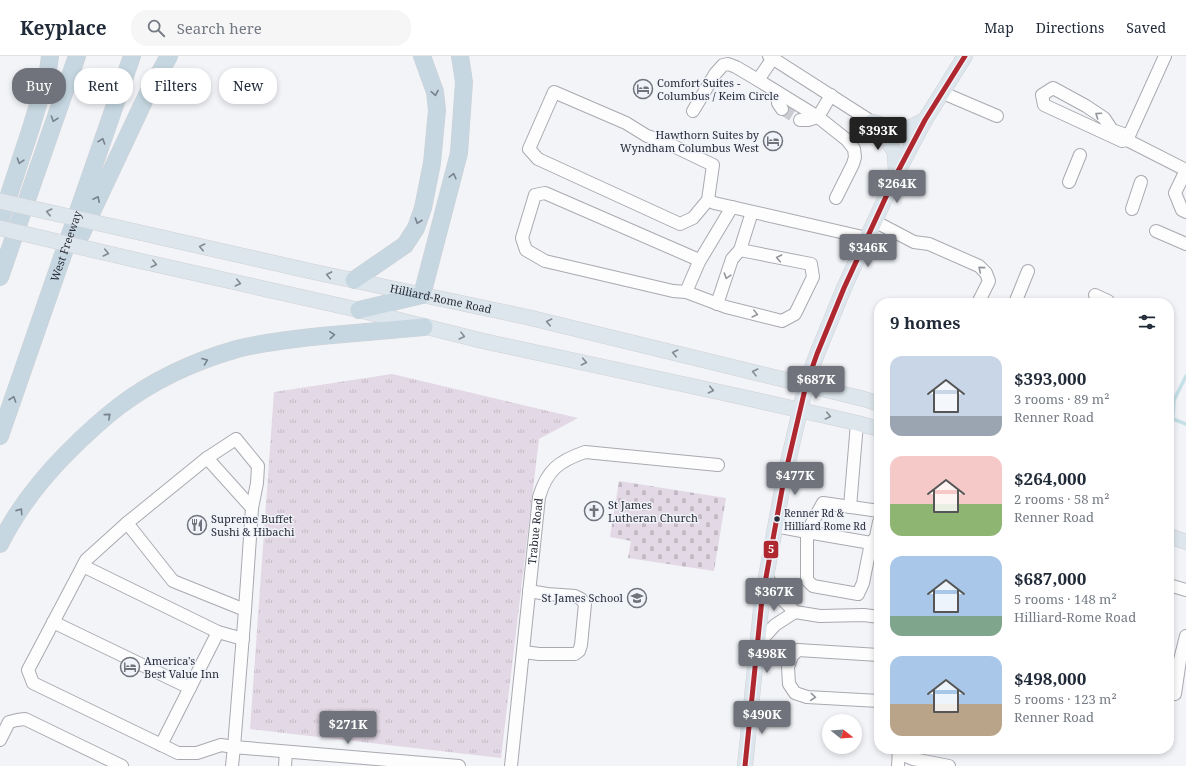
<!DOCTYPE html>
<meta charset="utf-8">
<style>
:root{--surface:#fff;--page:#f6f6f7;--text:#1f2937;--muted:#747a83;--line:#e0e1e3;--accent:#70737c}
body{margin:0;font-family:"Noto Serif",serif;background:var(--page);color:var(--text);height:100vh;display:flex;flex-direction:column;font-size:15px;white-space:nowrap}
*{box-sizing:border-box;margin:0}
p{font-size:13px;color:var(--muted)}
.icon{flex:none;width:22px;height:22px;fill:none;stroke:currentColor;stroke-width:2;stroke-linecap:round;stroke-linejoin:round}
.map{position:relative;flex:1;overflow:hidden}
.side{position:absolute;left:874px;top:242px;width:300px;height:456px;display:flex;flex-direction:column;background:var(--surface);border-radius:16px;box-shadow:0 2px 6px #0003}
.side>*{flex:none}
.top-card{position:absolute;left:12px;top:12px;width:380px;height:36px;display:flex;gap:8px}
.needle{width:26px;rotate:107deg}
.tools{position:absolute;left:822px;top:658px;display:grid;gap:8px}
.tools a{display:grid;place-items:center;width:40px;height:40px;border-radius:50%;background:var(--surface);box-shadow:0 2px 6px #0003;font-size:20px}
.price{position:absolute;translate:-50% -34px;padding:0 9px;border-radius:4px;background:var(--accent);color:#fff;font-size:13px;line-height:26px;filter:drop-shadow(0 1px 2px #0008)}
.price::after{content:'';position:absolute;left:50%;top:24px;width:12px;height:9px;margin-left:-6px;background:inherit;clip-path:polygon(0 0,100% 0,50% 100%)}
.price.on{background:#222;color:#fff}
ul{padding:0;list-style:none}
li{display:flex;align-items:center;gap:12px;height:100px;padding:0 16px}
li span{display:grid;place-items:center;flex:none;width:112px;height:80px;border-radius:12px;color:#555}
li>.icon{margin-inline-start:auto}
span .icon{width:48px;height:48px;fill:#fffc;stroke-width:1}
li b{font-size:17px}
h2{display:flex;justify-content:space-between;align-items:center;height:48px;padding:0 16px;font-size:17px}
.tag{padding:0 14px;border-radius:16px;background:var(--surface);box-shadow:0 2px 6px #0003;font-size:14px;line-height:36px}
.tag.on{background:var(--accent);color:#fff}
header{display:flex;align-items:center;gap:24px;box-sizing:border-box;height:56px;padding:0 20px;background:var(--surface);border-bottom:1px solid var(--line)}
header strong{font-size:19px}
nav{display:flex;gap:22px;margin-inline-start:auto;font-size:14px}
.search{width:280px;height:36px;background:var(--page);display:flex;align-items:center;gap:10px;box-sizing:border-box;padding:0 14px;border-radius:16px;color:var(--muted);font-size:15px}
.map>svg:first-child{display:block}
.cemetery{fill:url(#cemetery-stones)}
.park{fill:url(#park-tufts)}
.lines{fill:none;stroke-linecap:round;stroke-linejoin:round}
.stream{stroke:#c5e0e7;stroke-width:3.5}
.minor-tunnel{stroke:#cbccd2;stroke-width:12;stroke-dasharray:12 6;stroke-linecap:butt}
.minor-casing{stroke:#a8aab0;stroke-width:14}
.major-casing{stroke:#d0d1d5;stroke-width:16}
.highway-casing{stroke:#d0d1d5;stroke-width:18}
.minor{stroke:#fdfdfe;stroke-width:12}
.major{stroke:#dce6ec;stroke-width:15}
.highway{stroke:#c6d7e1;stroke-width:17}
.major-bridge-casing{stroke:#d0d1d5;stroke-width:16;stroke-linecap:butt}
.major-bridge{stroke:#dce6ec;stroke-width:15}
.bus-1-casing{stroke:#f1f3fa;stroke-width:8}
.bus-1{stroke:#af272f;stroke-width:5}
.oneway{stroke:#78828d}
.oneway2{stroke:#93959c}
.oneway3{stroke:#828a92}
.bus-dot{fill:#292d39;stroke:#f1f3fa;stroke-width:1.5}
.labels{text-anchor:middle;stroke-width:3;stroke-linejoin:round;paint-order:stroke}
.bus-label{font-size:10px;fill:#292d39;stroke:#f1f3fa;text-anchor:start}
.poi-label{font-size:11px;fill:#292d39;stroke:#f1f3fa;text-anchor:start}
.street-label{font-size:11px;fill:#292d39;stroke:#f1f3fa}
.line-badge{stroke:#f1f3fa;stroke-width:1.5}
.badge-label{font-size:11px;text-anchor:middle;font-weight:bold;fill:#fff}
</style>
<header>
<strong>Keyplace</strong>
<div class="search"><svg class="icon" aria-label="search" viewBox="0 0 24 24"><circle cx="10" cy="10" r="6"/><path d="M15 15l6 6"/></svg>Search here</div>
<nav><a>Map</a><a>Directions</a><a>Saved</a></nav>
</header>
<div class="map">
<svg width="1186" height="710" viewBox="0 0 1186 710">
<defs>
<pattern id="cemetery-stones" width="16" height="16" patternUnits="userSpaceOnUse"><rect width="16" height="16" fill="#e3d8e5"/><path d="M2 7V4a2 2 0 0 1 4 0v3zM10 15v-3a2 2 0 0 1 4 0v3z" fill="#c3bac5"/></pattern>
<pattern id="park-tufts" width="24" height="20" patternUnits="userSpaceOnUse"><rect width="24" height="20" fill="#e3d8e5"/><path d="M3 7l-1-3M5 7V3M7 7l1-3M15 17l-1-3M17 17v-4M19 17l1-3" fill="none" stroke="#c3bac5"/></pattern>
</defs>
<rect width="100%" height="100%" fill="#f3f4f8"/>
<path class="cemetery" d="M619 425 726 442 714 515 628 502 631 485 610 481Z"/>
<path class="park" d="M392 318 578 362 539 383 501 702 250 673 274 336Z"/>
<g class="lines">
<path class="stream" d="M1186 320 1174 344 1173 363 1186 368"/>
<path class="minor-tunnel" d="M782 53 800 64"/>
<defs>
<g id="minor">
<path d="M769 0 872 66"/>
<path d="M1165 0 1127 84 1186 114"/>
<path d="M758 24 773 2"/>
<path d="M777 36 778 47 782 53"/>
<path d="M943 37 997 60"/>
<path d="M693 55 715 18 723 9 728 8 736 11 758 24 818 61 847 84 854 93 855 101 853 108 836 142"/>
<path d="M800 64H808L818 61 831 39"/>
<path d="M1127 84 1122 85 1044 49 1042 39 1053 32 1086 50 1104 62 1112 74 1129 80"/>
<path d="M1186 114 1175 137 1182 154 1186 156"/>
<path d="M1069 126 1080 99"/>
<path d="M708 144 693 162 680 168 538 103 529 93 554 36 626 67 647 80 663 85 713 109 708 144 714 147 867 182"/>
<path d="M732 151 699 206 686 236 726 251 782 265 795 258 813 221 811 208 740 194"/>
<path d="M1132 153 1141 126"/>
<path d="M874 165 914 186 929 188 979 210 986 217 989 225 978 247"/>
<path d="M1156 175 1186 188"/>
<path d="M686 236 673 235 545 205 526 194 522 182 535 139 545 137 699 204"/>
<path d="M1095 239 1108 245"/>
<path d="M1015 247 1028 215"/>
<path d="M717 248 732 203 740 194 752 156"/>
<path d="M207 402 236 383 258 410 257 427 252 452"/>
<path d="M850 451 857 367"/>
<path d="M127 467 207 402 252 452 245 554"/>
<path d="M775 470 807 476 823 447 879 455"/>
<path d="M807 476 871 487 863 527 858 538 813 530 807 524Z"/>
<path d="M871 487 876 481 879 466"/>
<path d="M83 510 218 576 243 583"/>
<path d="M766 520 780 541 795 556"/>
<path d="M1169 529 1186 534"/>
<path d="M795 556 820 560 864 559 879 561"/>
<path d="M53 566 190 632"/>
<path d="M757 589 775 569 795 556"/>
<path d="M524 596 539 598H575L579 595 581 589 585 548 581 543 575 540 547 538 529 535"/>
<path d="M879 599 798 594 792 600 788 611 789 628 795 637 807 641 879 645"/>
<path d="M1175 638 1180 604 1186 580"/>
<path d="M0 684 9 666 17 664 25 663 122 710"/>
<path d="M161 689 218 576"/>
<path d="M899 697 913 703 949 710"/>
<path d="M232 710 234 691 245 554 173 525 127 467 86 504 28 614 33 627 178 697H197L221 689 234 691 459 710"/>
<path d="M285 710 286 696"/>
<path id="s1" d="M511 710C521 620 529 531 539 441 547 414 559 405 585 396L718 409"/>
<path d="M898 710 899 693"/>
</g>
<g id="major">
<path d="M872 66 886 82 895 97 896 118"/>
<path d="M872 66 891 71 907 73 925 64"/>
<path id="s2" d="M142 177 314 216 527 261 864 343 879 348"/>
<path d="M136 204 359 254 483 285 733 339 857 367 879 373"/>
<path d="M1169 480 1186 486"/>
<path d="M745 710 762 543 784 423 806 329 817 298 844 232 896 119 925 64 965 0"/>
</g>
<g id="highway">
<path d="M0 166 31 72 48 15 50 0"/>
<path d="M81 179 146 41 169 0"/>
<path d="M0 221 77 0"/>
<path d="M354 224 405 189 416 172 423 152 432 107 437 54 435 36 422 0"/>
<path d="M359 254 422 239 459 97 464 26 460 0"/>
<path id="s3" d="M0 380 132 0"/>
<path d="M0 488C17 454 41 423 68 396 84 380 100 365 118 351 152 325 195 305 237 293 264 286 293 283 321 280 355 277 390 274 424 271"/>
</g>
</defs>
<use href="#minor" class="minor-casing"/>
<use href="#major" class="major-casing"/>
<use href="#highway" class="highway-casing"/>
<use href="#minor" class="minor"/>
<use href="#major" class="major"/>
<use href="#highway" class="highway"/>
<defs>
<path id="major-bridge" d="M0 145 142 177
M0 172 136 204"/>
</defs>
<use href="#major-bridge" class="major-bridge-casing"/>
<use href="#major-bridge" class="major-bridge"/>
<defs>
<path id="bus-1" d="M745 710 762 543 784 423 806 329 817 298 844 232 896 119 925 64 965 0"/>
</defs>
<use href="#bus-1" class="bus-1-casing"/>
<use href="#bus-1" class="bus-1"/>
</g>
<defs><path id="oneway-chevron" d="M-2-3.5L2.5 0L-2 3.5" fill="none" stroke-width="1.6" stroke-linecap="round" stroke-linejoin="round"/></defs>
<g class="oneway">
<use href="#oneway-chevron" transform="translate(435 37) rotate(79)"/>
<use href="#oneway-chevron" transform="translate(54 63) rotate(109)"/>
<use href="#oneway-chevron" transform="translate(102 85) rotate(-71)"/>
<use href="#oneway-chevron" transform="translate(20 105) rotate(108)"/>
<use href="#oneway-chevron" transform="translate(453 120) rotate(-76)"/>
<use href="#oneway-chevron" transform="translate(97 143) rotate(-64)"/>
<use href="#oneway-chevron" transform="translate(418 165) rotate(109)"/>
<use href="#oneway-chevron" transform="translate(332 279) rotate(-5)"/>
<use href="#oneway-chevron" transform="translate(205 305) rotate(-21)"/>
<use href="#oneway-chevron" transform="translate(13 343) rotate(-71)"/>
<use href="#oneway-chevron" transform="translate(108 360) rotate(-41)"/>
<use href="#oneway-chevron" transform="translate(20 455) rotate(-55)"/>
</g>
<g class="oneway2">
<use href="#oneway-chevron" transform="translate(1098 59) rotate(-146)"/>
<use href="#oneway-chevron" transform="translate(779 202) rotate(-169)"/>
<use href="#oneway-chevron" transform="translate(981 213) rotate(-140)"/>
<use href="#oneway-chevron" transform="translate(727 220) rotate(108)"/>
<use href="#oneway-chevron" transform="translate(755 258) rotate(14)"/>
<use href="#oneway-chevron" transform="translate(813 641) rotate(5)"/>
</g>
<g class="oneway3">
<use href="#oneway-chevron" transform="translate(49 156) rotate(-167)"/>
<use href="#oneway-chevron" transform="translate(202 191) rotate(-167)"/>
<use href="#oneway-chevron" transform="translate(106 197) rotate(13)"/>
<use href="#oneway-chevron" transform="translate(154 208) rotate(14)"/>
<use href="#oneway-chevron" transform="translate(329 219) rotate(-169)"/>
<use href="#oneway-chevron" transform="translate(238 227) rotate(13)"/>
<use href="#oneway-chevron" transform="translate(549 266) rotate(-167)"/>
<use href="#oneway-chevron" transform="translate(462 280) rotate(14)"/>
<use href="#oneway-chevron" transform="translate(675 297) rotate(-167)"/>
<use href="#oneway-chevron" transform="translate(584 306) rotate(12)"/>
<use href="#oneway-chevron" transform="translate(755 316) rotate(-166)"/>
<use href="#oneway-chevron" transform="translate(711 334) rotate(12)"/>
<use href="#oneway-chevron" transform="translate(828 360) rotate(13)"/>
</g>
<defs>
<symbol id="hotel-ring" viewBox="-11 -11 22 22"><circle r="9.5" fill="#f1f3fa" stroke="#70737c" stroke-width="1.5"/><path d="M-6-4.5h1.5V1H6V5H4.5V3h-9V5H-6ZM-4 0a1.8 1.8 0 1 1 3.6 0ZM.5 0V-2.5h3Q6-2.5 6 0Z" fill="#70737c"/></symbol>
<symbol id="church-ring" viewBox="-11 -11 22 22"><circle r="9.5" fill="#f1f3fa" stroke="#70737c" stroke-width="1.5"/><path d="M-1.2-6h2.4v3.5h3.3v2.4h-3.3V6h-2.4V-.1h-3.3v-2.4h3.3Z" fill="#70737c"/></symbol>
<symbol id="restaurant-ring" viewBox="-11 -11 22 22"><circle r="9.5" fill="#f1f3fa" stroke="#70737c" stroke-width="1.5"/><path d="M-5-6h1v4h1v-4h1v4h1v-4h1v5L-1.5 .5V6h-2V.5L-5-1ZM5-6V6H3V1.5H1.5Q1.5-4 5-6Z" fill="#70737c"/></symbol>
<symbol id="school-ring" viewBox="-11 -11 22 22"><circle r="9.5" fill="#f1f3fa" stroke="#70737c" stroke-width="1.5"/><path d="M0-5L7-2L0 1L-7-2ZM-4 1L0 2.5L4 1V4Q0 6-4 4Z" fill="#70737c"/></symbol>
</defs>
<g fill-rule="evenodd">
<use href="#hotel-ring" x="632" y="22" width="22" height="22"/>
<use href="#hotel-ring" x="762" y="74" width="22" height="22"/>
<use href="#church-ring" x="583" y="444" width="22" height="22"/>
<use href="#restaurant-ring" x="186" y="458" width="22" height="22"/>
<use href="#school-ring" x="626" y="531" width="22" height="22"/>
<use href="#hotel-ring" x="119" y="600" width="22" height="22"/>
</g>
<circle class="bus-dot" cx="777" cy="463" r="3.5"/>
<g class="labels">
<g class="bus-label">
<text x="784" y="461">Renner Rd &amp;<tspan x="784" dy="13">Hilliard Rome Rd</tspan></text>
</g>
<g class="poi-label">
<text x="657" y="31">Comfort Suites -<tspan x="657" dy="13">Columbus / Keim Circle</tspan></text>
<text x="759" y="83" text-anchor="end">Hawthorn Suites by<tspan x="759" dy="13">Wyndham Columbus West</tspan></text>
<text x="608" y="453">St James<tspan x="608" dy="13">Lutheran Church</tspan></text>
<text x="211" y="467">Supreme Buffet<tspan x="211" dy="13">Sushi &amp; Hibachi</tspan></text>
<text x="623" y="546" text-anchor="end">St James School</text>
<text x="144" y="609">America's<tspan x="144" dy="13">Best Value Inn</tspan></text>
</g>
<g class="street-label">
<text dy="4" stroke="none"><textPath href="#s3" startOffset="201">West Freeway</textPath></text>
<text dy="4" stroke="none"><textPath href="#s2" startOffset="306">Hilliard-Rome Road</textPath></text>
<text dy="4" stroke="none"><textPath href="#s1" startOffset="236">Trabue Road</textPath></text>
</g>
</g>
<rect class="line-badge" x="763" y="484" width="16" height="19" rx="4" fill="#af272f"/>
<g class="badge-label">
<text x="771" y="497">5</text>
</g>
</svg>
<div class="tools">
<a><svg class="needle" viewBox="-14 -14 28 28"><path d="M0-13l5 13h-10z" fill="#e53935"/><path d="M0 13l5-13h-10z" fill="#747a83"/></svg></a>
</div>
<b class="price on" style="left:878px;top:95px">$393K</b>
<b class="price" style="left:897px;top:148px">$264K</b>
<b class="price" style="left:868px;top:212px">$346K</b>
<b class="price" style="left:816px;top:344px">$687K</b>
<b class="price" style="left:795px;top:440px">$477K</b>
<b class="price" style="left:774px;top:556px">$367K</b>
<b class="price" style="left:767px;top:618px">$498K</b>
<b class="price" style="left:762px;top:679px">$490K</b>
<b class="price" style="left:348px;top:689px">$271K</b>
<div class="top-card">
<a class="tag on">Buy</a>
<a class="tag">Rent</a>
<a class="tag">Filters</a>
<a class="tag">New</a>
</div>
<section class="side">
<h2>9 homes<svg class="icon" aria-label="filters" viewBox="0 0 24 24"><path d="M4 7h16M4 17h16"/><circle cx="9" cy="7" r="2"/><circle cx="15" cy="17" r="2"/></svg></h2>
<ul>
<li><span style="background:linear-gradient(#c9d6e8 75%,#9aa5b1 0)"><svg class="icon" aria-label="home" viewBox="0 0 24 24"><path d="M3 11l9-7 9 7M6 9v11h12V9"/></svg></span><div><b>$393,000</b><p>3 rooms · 89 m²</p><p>Renner Road</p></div></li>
<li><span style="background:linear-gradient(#f6c9c9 60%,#8fb573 0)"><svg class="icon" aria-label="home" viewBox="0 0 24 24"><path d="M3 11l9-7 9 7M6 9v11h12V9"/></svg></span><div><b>$264,000</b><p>2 rooms · 58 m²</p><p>Renner Road</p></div></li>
<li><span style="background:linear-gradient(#a9c7e8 75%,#7fa58c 0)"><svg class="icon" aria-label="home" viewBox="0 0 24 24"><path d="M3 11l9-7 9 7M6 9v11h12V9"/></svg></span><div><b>$687,000</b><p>5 rooms · 148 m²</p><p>Hilliard-Rome Road</p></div></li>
<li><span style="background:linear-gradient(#a9c7e8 60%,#b9a48a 0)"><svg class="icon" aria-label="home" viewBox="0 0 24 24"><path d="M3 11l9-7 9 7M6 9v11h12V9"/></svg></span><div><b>$498,000</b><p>5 rooms · 123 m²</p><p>Renner Road</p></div></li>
</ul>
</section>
</div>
